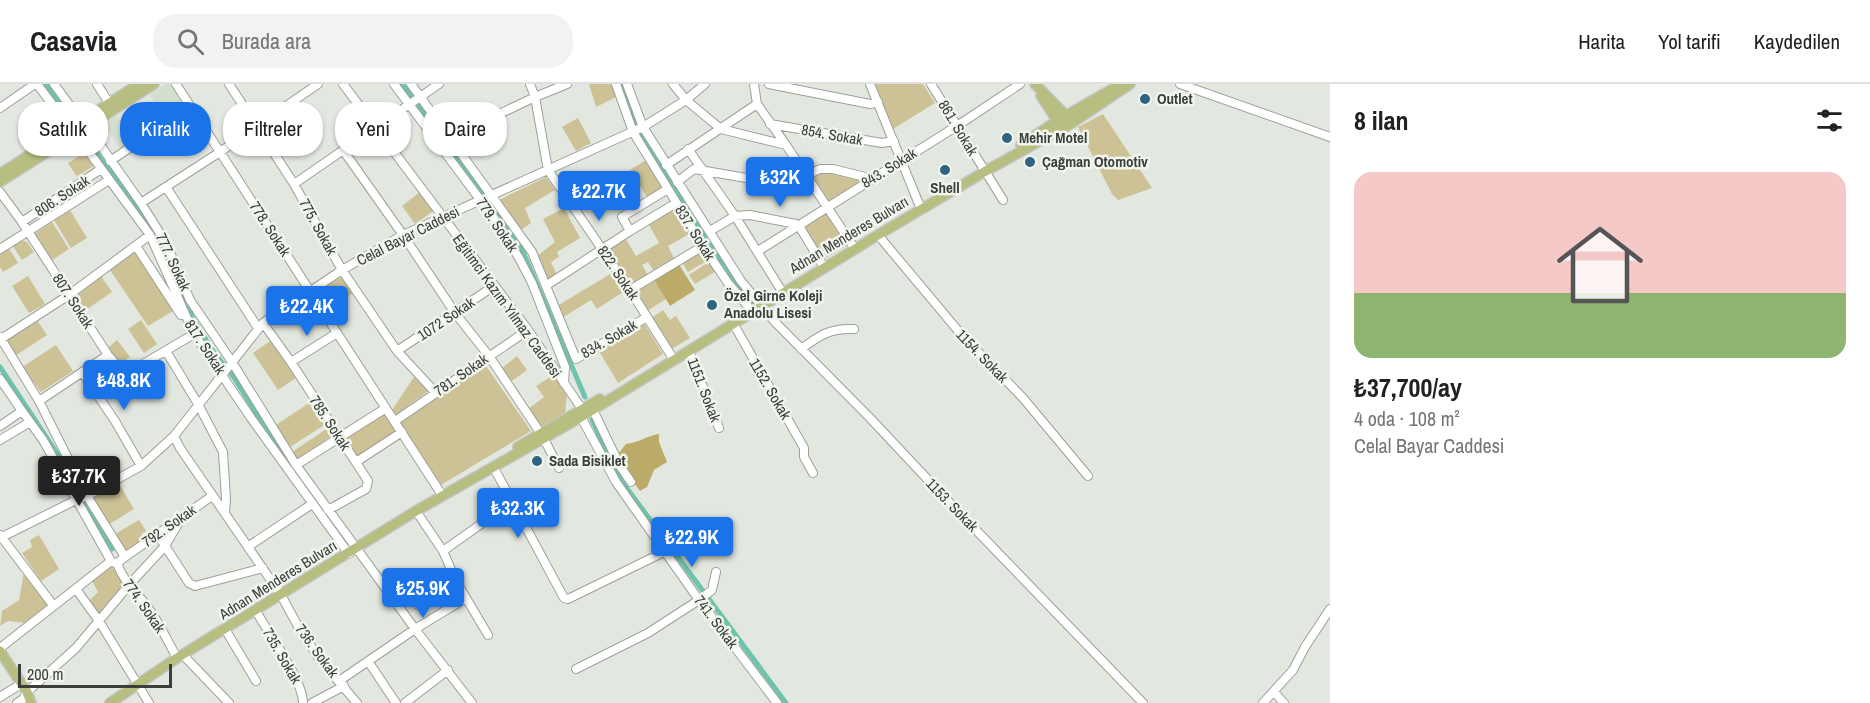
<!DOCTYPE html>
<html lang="tr">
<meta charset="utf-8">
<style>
:root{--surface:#fff;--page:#f2f2f2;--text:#202124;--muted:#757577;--line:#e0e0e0;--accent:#1a73e8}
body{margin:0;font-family:"Archivo Narrow",sans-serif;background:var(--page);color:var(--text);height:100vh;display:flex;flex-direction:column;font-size:22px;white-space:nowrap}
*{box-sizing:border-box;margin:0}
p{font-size:20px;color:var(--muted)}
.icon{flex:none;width:33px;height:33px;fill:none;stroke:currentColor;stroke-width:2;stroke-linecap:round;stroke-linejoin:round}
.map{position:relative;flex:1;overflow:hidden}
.side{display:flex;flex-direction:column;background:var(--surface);width:540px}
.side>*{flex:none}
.guide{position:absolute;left:18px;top:18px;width:570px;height:54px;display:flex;gap:12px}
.scale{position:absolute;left:18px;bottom:15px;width:154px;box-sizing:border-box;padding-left:6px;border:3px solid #3b3e3a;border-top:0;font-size:16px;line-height:21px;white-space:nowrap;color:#3b3e3a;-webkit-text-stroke:4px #f0f6ed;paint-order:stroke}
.price{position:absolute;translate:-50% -51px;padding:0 14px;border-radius:6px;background:var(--accent);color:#fff;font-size:20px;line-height:39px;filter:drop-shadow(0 2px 3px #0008)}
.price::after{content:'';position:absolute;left:50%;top:36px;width:18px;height:14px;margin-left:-9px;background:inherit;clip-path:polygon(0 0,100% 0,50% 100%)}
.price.active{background:#222;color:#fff}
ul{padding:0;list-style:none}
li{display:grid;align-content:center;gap:12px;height:318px;padding:0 24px}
li span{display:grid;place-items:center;height:186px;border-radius:18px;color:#555}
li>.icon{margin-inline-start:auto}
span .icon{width:108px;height:108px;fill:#fffc;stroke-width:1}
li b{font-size:26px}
h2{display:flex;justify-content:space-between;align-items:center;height:72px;padding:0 24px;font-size:26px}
.tag{padding:0 21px;border-radius:24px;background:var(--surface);box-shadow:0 2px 4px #0004;font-size:21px;line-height:54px}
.tag.active{background:var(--accent);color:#fff}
header{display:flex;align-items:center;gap:36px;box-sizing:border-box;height:84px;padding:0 30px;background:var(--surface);border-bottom:2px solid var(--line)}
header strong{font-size:28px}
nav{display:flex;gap:33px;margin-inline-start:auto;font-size:21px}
.search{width:420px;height:54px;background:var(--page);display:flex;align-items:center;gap:15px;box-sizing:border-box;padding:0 21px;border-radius:24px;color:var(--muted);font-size:22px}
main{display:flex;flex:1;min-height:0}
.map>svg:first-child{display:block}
.built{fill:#d5dfd0}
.green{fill:#cdc296}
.forest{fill:#bcab68}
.water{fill:#6dc3ac}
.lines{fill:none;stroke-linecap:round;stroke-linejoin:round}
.canal{stroke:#6dc3ac;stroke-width:5}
.minor-casing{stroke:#9ba098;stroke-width:10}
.major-casing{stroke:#c4c5c4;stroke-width:12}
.minor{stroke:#fff;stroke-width:8}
.major{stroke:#b7be7f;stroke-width:9}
.poi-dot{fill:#2f6480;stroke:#f0f6ed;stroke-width:2}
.labels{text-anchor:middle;stroke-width:5;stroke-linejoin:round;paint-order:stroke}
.poi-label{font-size:15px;font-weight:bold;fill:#3b3e3a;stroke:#f0f6ed;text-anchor:start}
.street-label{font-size:15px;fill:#3b3e3a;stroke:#f0f6ed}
</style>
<header>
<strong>Casavia</strong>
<div class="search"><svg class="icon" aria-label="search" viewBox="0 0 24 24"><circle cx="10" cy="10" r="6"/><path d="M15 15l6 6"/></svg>Burada ara</div>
<nav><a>Harita</a><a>Yol tarifi</a><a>Kaydedilen</a></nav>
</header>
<main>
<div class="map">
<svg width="1330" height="619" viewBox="0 0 1330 619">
<rect width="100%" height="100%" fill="#e2e8e0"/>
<path class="built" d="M165 0H171L184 23 166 36 149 10Z
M115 29 133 57 121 66 102 37Z"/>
<path class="green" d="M589 0H612L616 13 596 23Z
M874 0H923L935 19 893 45Z
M1103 30 1152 104 1118 116 1112 110 1078 43Z
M578 34 591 59 576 67 562 43Z
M84 69 93 82 77 93 68 79Z
M646 76 663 103 647 113 630 86Z
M824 87 862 97 864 99 828 120 812 95Z
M546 93 555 106 525 124 531 139 521 146 500 118 501 115Z
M420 108 433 127 415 140 402 122Z
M676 122 691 149 668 162 674 174 653 186 648 178 642 181 648 191 631 201 609 165 626 155 636 172 659 159 648 139Z
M564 124 580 154 557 168 559 173 551 178 557 191 547 197 536 173 555 158 543 135Z
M70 126 87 154 71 164 54 136Z
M827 129 848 161 824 175 804 143Z
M52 138 69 165 51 177 34 150Z
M21 156 27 158 34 168 22 176 12 161Z
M9 164 18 179 3 188 0 183V170Z
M135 166 173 227 148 242 110 186Z
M702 166 708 176 688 188 682 178Z
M709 178 715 188 695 200 689 191Z
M612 189 623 208 597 225 591 216 562 234 557 222Z
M28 192 45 220 29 229 12 202Z
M101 192 112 208 83 228 75 212Z
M343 192 353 209 329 224 318 207Z
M653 194 666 215 647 227 634 206Z
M663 226 670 236 676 232 690 254 670 266 650 235Z
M37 236 47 251 15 272 5 256Z
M141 236 157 260 144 269 128 245Z
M644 239 663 270 618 299 599 267Z
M117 256 130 273 120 280 108 264Z
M270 257 296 294 278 306 253 269Z
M56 261 73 287 41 308 22 283Z
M517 272 527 286 512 297 502 284Z
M484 279 531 347 441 401 401 341 402 335Z
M416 290 430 306 395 331 392 326Z
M553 291 567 310 565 330 541 343 528 325 544 313 536 302Z
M312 317 326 340 290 363 276 341Z
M383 329 396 347 357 373 345 355Z
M328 344 333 351 297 375 292 368Z
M119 400 134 425 108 441 93 413Z
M139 436 146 447 141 450 144 455 126 467 115 450Z
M39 451 59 485 41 497 22 469 32 463 30 456Z
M109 482 116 485 124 501 99 533 89 517 98 508 92 497Z
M24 488 49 520 25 539 8 537 0 542 2 527 19 516Z"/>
<path class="forest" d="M614 95 624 112 608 122 597 105Z
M678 179 695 206 670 222 653 194Z
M659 350V358L667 378 654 386 647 403 640 407 630 393 619 369 626 360C638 359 646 352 659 350Z"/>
<path class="water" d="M41 0H49L74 34 69 37Z"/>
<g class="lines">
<path class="canal" d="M402 0 520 161 585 313
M620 0 640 50 732 194 752 218
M68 31 156 149 164 166 192 233 213 267 235 295 281 369
M0 283 58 371 112 465
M592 336 620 395 786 619
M306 404 346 458"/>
<defs>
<path id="minor" d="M37 0 70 44
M54 0 81 37
M97 0 109 19
M176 0 442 411
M229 0 294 100 342 186 397 267 436 309
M343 0 528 246 582 325
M394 0 496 137 519 174 532 199 565 283 564 299
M411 0 532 168 576 275 647 233
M530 0 535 13 548 86 630 206 674 276
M616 0 633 48 703 162 728 199 752 227
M627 0 643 43 741 197 775 238 870 334 947 416 1143 619
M673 0 686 16 721 45 786 61
M754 0 757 20 786 61 855 165
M769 0 870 20 878 18
M870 0 921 125
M931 0 1003 116
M1180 0 1330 53
M0 24 35 0
M770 40 882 59 894 57
M87 42 141 119 166 159 190 216 232 278 296 381 415 545 472 619
M75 49 150 151 194 250 251 334 349 470
M449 54 535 13 567 0
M688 65 735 132 783 209
M343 66 403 151 455 229 489 272 537 344
M110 77 191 23
M666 81 757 20
M677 98 694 85 786 101 820 85H833L873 95
M294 100 439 0
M166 103 258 244
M0 108 22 138 108 271 121 286 138 283 194 250
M141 119 220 68 318 0
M22 138 101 85
M630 147 676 119
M710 147 735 132 750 131 796 140 799 142 824 183
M878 151 960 249 1023 314 1088 392
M136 162 181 231
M0 165 109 96
M758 167 957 42 1020 0
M547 201 630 147 622 133 668 105
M630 206 703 162
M263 239 291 278 368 397 366 405 328 426
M733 239 804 364V373L813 389
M0 253 39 317 87 412 125 473 117 479C123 498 138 509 149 525 160 540 168 558 177 574
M1 255 69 211 150 151
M801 265C820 251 830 244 854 245
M166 267 198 320 223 368 226 415 225 429
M397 267 494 202
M689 267 719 344
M291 278 337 249
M82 288 115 337 141 382
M0 295 22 327
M39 317 108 271
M593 326 620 382 631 398
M581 333 616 398 699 516 777 619
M395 337 528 246
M0 342 22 327 30 338
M174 352 180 364 281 511 299 544 318 573 357 619
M544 355 559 384
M0 356 30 338 43 356 111 477
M356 378 402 348
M296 381 386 324
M494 384 564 514 568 515 664 468
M416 427 443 467 456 497 488 551
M0 451 53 521
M158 451 189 499 195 502 263 484
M0 454 76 416 87 412 141 382 174 352 263 239 342 186 403 151 643 43 686 16 705 0
M249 462 312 420
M443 467 512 418
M125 473 212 412
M76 505 99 537 149 619
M418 521 456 497
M256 527C268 549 303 596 303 619
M225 545 256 597
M0 564 111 477 115 479
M183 571 229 619
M368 577 396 619
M576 585 648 549 699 516 712 506 716 488
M339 597 415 545 466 514
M1274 608 1284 619
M0 613 21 600
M17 619 23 615 27 608 76 564 129 501 165 462 182 433
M312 619 344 602
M405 619 448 586
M1263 619 1293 586 1305 563 1330 525"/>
<path id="major" d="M1035 0 1069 35
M1041 12 1060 41
M1021 61 1057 37 1121 0
M0 90 139 0
M0 98 154 0
M518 363 600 315
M0 567 27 608 31 619
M110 619 177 574 416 427 581 333 878 151 984 88 1072 39 1130 0"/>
</defs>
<use href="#minor" class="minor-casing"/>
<use href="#major" class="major-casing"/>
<use href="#minor" class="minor"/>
<use href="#major" class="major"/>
</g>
<g class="poi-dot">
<circle cx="1145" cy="15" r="6"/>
<circle cx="1007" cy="54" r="6"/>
<circle cx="1030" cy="78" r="6"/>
<circle cx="945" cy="86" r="6"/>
<circle cx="712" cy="221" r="6"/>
<circle cx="537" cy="377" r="6"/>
</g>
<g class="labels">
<g class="poi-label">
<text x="1157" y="20">Outlet</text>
<text x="1019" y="59">Mehir Motel</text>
<text x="1042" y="83">Çağman Otomotiv</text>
<text x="945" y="109" text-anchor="middle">Shell</text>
<text x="724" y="217">Özel Girne Koleji<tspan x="724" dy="17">Anadolu Lisesi</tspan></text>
<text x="549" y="382">Sada Bisiklet</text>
</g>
<g class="street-label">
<text transform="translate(958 44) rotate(59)" y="5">861. Sokak</text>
<text transform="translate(832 51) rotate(10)" y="5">854. Sokak</text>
<text transform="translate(889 84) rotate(-32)" y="5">843. Sokak</text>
<text transform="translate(62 112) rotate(-33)" y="5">806. Sokak</text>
<text transform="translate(497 141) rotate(56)" y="5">779. Sokak</text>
<text transform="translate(318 143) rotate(61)" y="5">775. Sokak</text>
<text transform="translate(270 145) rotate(57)" y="5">778. Sokak</text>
<text transform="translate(695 149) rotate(58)" y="5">837. Sokak</text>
<text transform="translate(849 151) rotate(-31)" y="5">Adnan Menderes Bulvarı</text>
<text transform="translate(408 152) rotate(-27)" y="5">Celal Bayar Caddesi</text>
<text transform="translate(173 178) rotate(65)" y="5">777. Sokak</text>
<text transform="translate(618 189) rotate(56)" y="5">822. Sokak</text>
<text transform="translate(73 217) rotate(57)" y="5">807. Sokak</text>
<text transform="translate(507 222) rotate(54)" y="5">Eğitimci Kazım Yılmaz Caddesi</text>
<text transform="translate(446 235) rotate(-34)" y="5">1072 Sokak</text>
<text transform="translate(609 255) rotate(-30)" y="5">834. Sokak</text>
<text transform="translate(205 263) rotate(57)" y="5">817. Sokak</text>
<text transform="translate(982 272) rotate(46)" y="5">1154. Sokak</text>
<text transform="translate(461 291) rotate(-35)" y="5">781. Sokak</text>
<text transform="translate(770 305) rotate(60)" y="5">1152. Sokak</text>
<text transform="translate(704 306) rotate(69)" y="5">1151. Sokak</text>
<text transform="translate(330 339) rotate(57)" y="5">785. Sokak</text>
<text transform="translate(952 421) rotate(46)" y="5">1153. Sokak</text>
<text transform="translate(169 442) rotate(-35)" y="5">792. Sokak</text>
<text transform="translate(278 496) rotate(-32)" y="5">Adnan Menderes Bulvarı</text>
<text transform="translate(144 522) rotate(55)" y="5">774. Sokak</text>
<text transform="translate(716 538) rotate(53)" y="5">741. Sokak</text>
<text transform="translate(317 567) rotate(54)" y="5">736. Sokak</text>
<text transform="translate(282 572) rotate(60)" y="5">735. Sokak</text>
</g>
</g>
</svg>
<div class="scale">200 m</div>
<b class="price" style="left:780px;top:124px">₺32K</b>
<b class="price" style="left:599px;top:138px">₺22.7K</b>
<b class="price" style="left:307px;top:253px">₺22.4K</b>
<b class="price" style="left:124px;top:327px">₺48.8K</b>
<b class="price active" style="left:79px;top:423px">₺37.7K</b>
<b class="price" style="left:518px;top:455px">₺32.3K</b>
<b class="price" style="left:692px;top:484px">₺22.9K</b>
<b class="price" style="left:423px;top:535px">₺25.9K</b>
<div class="guide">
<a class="tag">Satılık</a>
<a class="tag active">Kiralık</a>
<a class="tag">Filtreler</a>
<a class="tag">Yeni</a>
<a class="tag">Daire</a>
</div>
</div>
<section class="side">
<h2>8 ilan<svg class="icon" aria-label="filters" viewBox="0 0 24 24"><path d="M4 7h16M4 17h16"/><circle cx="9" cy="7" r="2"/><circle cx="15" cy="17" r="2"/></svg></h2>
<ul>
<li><span style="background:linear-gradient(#f6c9c9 65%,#8fb573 0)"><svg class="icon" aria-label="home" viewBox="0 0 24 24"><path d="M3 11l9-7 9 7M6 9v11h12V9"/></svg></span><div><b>₺37,700/ay</b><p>4 oda · 108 m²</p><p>Celal Bayar Caddesi</p></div></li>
</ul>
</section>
</main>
